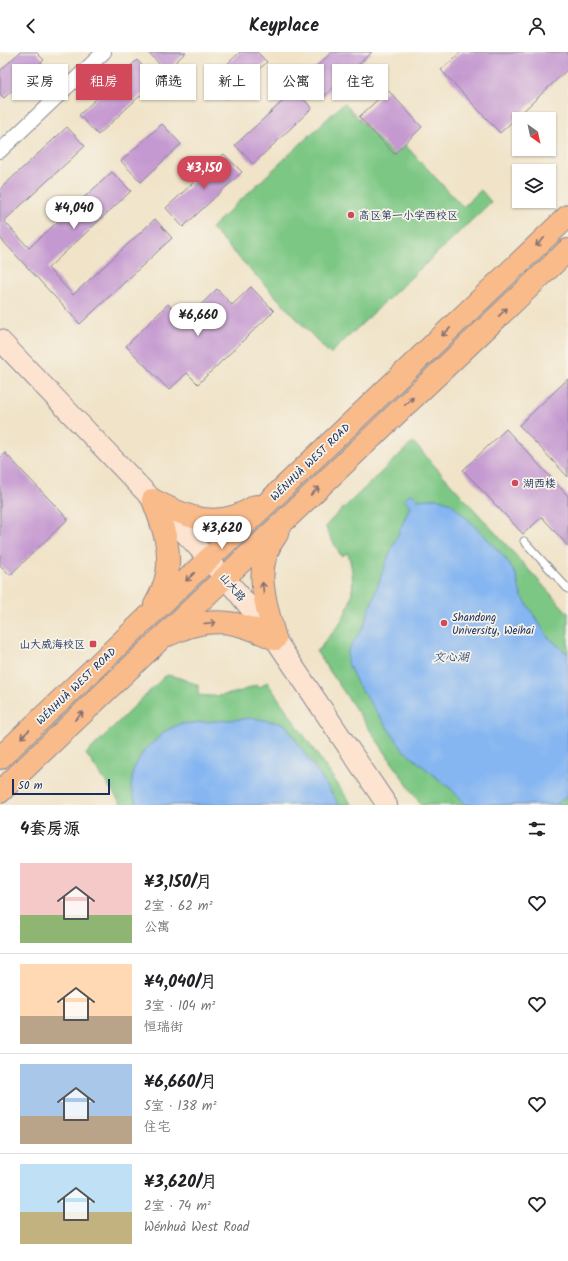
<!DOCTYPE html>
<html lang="zh">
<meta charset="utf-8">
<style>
:root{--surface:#fff;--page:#f2f2f2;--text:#202124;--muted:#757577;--line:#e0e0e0;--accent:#d1495b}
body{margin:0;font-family:Kalam,"LXGW WenKai TC",sans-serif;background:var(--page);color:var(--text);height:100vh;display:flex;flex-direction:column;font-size:15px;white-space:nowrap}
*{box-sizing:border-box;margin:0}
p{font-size:13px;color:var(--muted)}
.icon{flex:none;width:22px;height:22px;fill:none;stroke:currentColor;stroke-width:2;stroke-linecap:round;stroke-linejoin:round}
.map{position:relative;height:753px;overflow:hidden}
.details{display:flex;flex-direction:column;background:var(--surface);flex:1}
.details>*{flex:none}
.hud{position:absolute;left:12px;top:12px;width:544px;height:36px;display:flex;gap:8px}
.needle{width:26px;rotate:147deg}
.controls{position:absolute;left:512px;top:60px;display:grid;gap:8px}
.controls a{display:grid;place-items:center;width:44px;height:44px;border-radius:0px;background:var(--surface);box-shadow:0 1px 3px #0004;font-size:20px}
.scale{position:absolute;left:12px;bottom:10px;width:98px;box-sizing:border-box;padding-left:4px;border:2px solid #1b2f5e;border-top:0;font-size:11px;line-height:14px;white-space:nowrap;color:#1b2f5e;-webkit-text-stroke:3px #f7f3e8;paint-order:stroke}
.price{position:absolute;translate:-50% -34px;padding:0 9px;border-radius:14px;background:#fff;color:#222;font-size:13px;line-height:26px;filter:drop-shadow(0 1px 2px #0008)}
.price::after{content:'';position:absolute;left:50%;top:24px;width:12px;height:9px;margin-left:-6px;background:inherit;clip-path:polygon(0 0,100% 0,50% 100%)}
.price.selected{background:var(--accent);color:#fff}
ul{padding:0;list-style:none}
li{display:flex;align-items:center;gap:12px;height:100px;padding:0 20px}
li+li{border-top:1px solid var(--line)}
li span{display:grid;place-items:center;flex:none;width:112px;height:80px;border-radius:0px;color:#555}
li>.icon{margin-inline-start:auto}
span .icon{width:48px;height:48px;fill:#fffc;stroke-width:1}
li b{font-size:17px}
h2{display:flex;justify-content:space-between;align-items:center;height:48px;padding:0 20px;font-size:17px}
.pill{padding:0 14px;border-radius:0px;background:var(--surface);box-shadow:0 1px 3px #0004;font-size:14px;line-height:36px}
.pill.selected{background:var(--accent);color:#fff}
header{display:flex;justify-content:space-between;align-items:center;height:52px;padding:0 20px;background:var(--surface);font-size:18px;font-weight:700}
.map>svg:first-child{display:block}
.green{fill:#7dc784;stroke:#4c7b71}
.water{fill:#85b6f1;stroke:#5072a8}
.building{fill:#c498d0}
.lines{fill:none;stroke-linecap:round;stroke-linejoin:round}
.service-casing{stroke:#868993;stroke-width:9}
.minor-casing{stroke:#868993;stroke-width:16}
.secondary-casing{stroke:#868993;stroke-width:22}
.primary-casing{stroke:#868993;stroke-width:24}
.service{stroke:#fff;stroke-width:7}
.minor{stroke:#fff;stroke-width:14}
.secondary{stroke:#fde4d1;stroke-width:20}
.primary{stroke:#fabb8b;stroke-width:22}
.oneway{stroke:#7f6e72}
.poi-dot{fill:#d1495b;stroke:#f7f3e8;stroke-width:1.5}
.labels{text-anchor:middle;stroke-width:3.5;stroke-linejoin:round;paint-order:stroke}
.poi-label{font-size:11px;fill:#1b2f5e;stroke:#f7f3e8;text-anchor:start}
.street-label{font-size:11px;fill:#1b2f5e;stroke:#f7f3e8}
.water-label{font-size:12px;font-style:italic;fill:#365183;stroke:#f7f3e8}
</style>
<header><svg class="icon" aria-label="back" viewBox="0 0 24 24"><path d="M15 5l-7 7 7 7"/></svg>Keyplace<svg class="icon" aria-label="person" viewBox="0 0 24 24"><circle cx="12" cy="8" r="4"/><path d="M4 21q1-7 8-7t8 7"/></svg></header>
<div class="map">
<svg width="568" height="753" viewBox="0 0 568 753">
<rect width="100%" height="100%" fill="#f7f3e8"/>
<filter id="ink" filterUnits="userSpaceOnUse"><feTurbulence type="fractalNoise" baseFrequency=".025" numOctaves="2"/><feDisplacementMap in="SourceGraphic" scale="8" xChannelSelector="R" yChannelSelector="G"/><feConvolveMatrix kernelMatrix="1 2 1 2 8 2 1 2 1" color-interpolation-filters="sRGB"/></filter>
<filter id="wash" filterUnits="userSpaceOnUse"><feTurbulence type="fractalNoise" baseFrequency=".012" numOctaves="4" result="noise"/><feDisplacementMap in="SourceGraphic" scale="16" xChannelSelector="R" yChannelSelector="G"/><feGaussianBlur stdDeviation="0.9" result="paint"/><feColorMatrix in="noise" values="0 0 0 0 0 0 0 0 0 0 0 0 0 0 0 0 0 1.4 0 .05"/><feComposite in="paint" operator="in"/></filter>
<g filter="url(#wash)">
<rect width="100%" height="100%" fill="#f0e3c8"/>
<path class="green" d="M344 51 394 104 405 93 463 155 481 138 491 150 330 302 211 176Z
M413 390 568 561V753H421L316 599 323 594 322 592C350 564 359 539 348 501L341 504 327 479 326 475 329 470Z
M168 623 177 625 198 633V643C221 646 236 642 256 633L259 636 267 630 352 753H122L86 702 164 625Z"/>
<path class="water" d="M411 441 418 448 437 446 451 451 484 483 505 506 516 523 521 543 548 585 568 602V744L555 753H467L451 737 403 698 358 633 347 610 348 598 363 576 386 510 410 454 404 447Z
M254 666 285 672 337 749 338 753H137L131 736 133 718 143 700 164 680 179 672Z"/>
<g id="blocks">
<path class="building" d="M20 0H36L44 8 4 46 0 42V19Z
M148 0H186L166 19Z
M240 0H257L267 10 227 47 210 28Z
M332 0H372L322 46 304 26Z
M461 0H568V17L500 81 441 18Z
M137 8 156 29 98 83 79 63Z
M295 38 312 56 253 112 235 93Z
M388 38 422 75 394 102 359 65Z
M162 72 181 92 141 130 121 109Z
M67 75 85 94 4 169 29 196 112 120 131 139 48 216 73 243 155 167 172 186 80 272 0 186V137Z
M224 102 242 120 183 175 166 156Z
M251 235 274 259 198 332 187 321 169 338 126 294 168 252 184 269 217 237 232 253Z
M568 327V425L519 373Z
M506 377 568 444V494L542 465 523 482 463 418Z
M5 401 68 467 10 523 0 513V406Z"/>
</g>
</g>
<g filter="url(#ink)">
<use href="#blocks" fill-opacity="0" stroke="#868993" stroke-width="1"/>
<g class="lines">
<defs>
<path id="service" d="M524 489 568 537"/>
<path id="minor" d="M0 99 104 0"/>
<path id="secondary" d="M0 288 194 491 238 541 275 587 387 753"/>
<path id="primary" d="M153 448C189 467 219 478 256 454
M153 448C164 476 175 506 163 536 161 542 158 548 155 553
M168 583C176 580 183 576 191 574 224 565 246 573 275 587
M275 587C266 551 251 515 277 482
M0 706 568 164
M0 740 568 198"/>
</defs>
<use href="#service" class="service-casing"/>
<use href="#minor" class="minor-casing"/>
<use href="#secondary" class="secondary-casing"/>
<use href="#primary" class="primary-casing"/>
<use href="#service" class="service"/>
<use href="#minor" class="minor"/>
<use href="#secondary" class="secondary"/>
<use href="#primary" class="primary"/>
</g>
<defs><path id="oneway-shaft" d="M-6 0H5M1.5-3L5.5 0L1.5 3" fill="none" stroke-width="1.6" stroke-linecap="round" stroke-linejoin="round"/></defs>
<g class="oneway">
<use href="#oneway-shaft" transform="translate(540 190) rotate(136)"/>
<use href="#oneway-shaft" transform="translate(503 260) rotate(-44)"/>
<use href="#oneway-shaft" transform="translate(446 280) rotate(136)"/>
<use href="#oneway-shaft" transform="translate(409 349) rotate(-44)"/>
<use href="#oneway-shaft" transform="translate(315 439) rotate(-44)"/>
<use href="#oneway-shaft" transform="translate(190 525) rotate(136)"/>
<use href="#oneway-shaft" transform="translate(263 536) rotate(-97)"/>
<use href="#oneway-shaft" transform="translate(210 571) rotate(-5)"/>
<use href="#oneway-shaft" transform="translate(79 664) rotate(-44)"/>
<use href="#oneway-shaft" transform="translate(25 682) rotate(136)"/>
</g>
</g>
<g class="poi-dot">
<circle cx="351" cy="163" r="4"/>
<circle cx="515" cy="431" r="4"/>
<circle cx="444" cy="571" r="4"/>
<rect x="89" y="588" width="8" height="8" rx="2"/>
</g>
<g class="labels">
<g class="poi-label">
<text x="359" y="167">高区第一小学西校区</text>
<text x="523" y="435">湖西楼</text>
<text x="452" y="569">Shandong<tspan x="452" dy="13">University, Weihai</tspan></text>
<text x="85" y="596" text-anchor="end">山大威海校区</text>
</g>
<g class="street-label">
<text transform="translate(310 410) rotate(-44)" y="4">WÉNHUÀ WEST ROAD</text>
<text transform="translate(233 535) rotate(50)" y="4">山大路</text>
<text transform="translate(76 634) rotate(-44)" y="4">WÉNHUÀ WEST ROAD</text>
</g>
<g class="water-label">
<text x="451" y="609">文心湖</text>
</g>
</g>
</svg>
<div class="controls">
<a><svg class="needle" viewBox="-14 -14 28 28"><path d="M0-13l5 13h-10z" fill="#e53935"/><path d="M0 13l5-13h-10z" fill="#757577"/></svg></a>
<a><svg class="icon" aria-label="layers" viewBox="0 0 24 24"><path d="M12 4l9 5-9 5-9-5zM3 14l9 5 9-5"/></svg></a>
</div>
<div class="scale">50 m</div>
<b class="price selected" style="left:204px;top:138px">¥3,150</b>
<b class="price" style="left:74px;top:178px">¥4,040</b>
<b class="price" style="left:198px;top:285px">¥6,660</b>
<b class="price" style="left:222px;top:498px">¥3,620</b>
<div class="hud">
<a class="pill">买房</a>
<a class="pill selected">租房</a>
<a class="pill">筛选</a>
<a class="pill">新上</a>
<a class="pill">公寓</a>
<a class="pill">住宅</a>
</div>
</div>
<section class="details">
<h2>4套房源<svg class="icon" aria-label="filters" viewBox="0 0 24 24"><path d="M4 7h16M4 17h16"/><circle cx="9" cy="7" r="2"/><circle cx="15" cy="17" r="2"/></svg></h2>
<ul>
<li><span style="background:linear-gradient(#f6c9c9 65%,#8fb573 0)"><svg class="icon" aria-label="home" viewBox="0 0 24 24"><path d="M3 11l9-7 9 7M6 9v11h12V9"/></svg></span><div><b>¥3,150/月</b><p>2室 · 62 m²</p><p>公寓</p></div><svg class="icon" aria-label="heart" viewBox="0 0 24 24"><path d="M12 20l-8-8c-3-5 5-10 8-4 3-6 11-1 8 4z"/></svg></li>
<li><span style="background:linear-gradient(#ffd9b3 65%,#b9a48a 0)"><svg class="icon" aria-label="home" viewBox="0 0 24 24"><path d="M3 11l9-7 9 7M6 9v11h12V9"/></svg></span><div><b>¥4,040/月</b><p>3室 · 104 m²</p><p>恒瑞街</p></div><svg class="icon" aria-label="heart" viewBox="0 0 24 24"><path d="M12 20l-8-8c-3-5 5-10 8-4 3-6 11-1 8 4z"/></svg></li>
<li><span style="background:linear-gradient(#a9c7e8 65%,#b9a48a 0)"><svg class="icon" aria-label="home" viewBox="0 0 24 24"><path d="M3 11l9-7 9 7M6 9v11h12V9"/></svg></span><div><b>¥6,660/月</b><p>5室 · 138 m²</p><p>住宅</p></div><svg class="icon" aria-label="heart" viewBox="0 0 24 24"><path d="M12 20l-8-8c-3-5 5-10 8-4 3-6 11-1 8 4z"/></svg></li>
<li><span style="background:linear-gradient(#bfe0f5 60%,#c2b280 0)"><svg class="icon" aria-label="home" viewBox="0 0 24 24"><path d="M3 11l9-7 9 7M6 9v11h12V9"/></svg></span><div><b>¥3,620/月</b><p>2室 · 74 m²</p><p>Wénhuà West Road</p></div><svg class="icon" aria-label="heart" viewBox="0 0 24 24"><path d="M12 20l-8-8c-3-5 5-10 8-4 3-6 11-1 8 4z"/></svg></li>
</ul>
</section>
